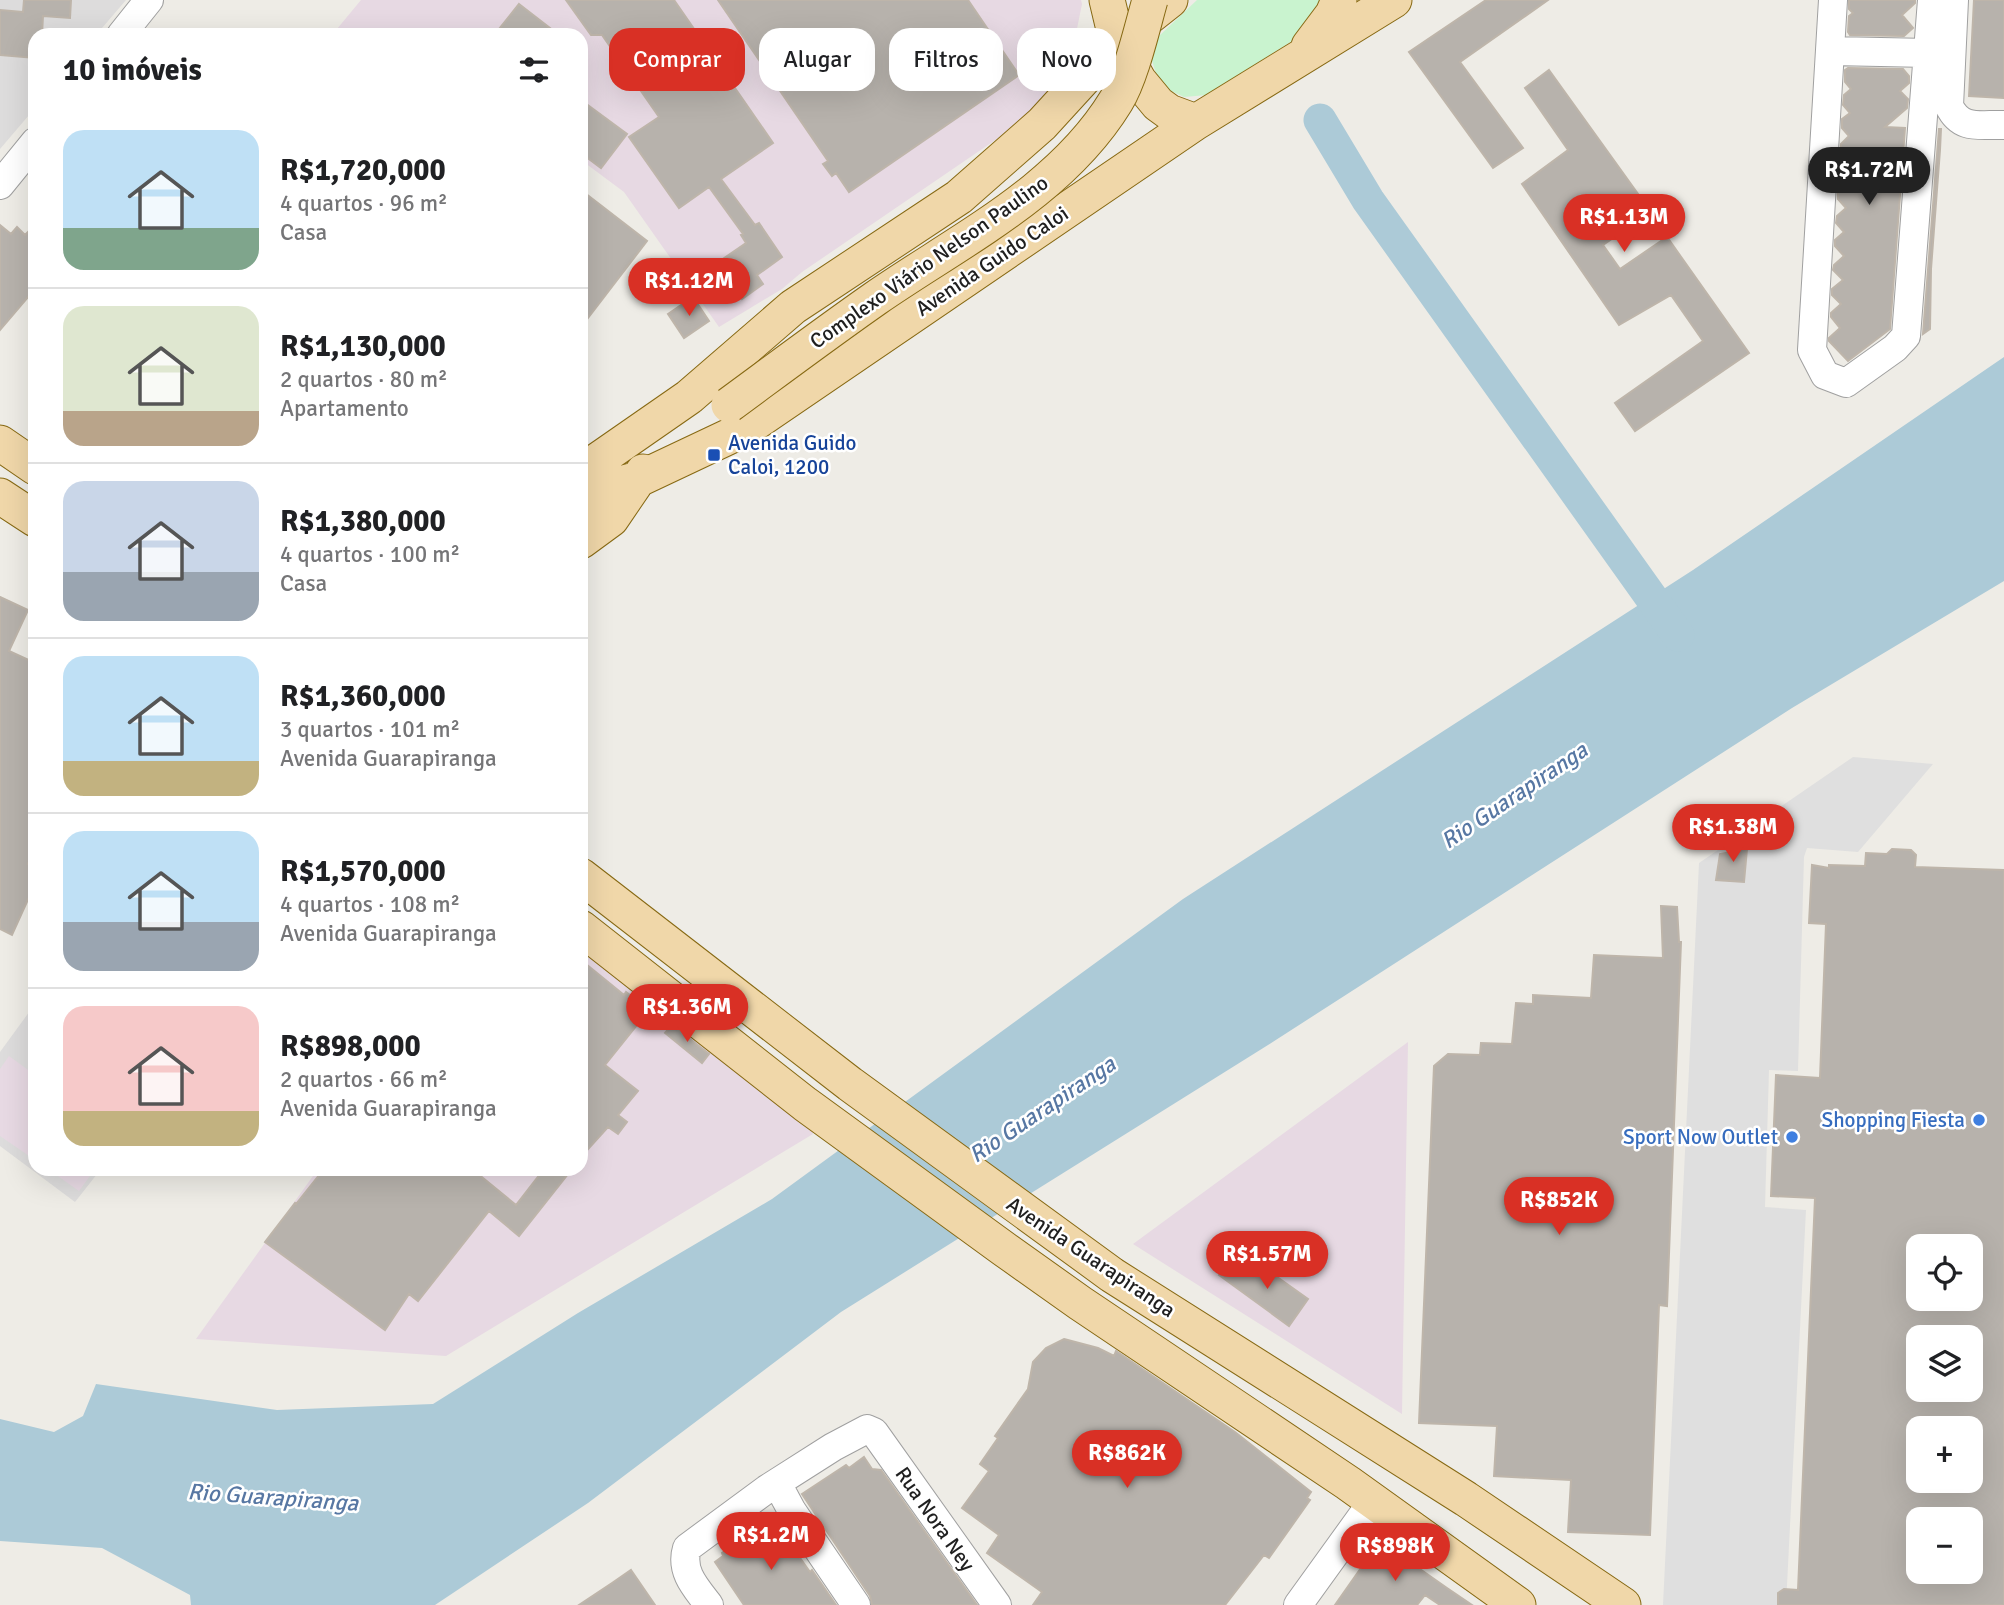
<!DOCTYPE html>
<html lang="pt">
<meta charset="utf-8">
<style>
:root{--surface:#fff;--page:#f6f6f6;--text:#202124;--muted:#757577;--line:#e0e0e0;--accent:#d93025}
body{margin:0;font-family:Signika,sans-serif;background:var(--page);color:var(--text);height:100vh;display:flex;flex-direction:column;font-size:26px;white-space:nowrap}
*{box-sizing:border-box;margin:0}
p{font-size:23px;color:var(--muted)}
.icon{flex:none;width:38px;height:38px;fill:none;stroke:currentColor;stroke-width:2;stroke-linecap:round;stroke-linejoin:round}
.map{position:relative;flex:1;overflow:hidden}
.details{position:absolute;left:28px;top:28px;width:560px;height:1148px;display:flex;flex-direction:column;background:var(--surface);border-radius:21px;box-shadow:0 7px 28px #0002}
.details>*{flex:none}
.banner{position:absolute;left:609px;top:28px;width:665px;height:63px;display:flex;gap:14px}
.fabs{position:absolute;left:1906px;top:1234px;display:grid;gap:14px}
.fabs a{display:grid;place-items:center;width:77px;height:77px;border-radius:14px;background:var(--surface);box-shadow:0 7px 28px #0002;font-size:35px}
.price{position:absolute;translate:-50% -60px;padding:0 16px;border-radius:24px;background:var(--accent);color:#fff;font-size:23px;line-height:46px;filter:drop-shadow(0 2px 4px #0008)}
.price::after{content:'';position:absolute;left:50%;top:42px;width:21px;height:16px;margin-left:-10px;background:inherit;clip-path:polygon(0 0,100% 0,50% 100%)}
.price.on{background:#222;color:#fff}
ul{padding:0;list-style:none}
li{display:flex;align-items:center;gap:21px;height:175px;padding:0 35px}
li+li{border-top:2px solid var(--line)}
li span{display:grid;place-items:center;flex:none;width:196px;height:140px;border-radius:21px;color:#555}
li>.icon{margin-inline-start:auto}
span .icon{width:84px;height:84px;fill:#fffc;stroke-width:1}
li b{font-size:30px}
h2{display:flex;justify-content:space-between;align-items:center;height:84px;padding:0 35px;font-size:30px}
.pill{padding:0 24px;border-radius:21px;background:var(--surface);box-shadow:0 7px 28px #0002;font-size:24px;line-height:63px}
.pill.on{background:var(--accent);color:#fff}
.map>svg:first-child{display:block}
.residential{fill:#dddcdc}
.industrial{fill:#e7d9e3}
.park{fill:#c9f3cf}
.parking{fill:#dfdfdf}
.water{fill:#accad7}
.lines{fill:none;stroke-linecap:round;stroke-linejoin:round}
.river{stroke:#accad7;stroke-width:33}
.building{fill:#b7b2ac;stroke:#beb5aa;stroke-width:2;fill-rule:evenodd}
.minor-casing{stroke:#a0a0a0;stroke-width:30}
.major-casing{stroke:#876913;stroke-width:37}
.minor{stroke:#fff;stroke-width:28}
.major{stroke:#f0d7a9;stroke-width:35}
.major-bridge-casing{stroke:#876913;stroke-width:37;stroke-linecap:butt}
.major-bridge{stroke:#f0d7a9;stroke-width:35}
.transit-dot{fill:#1a4fb4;stroke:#fff;stroke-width:2.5}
.shop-dot{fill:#3f7fe0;stroke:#fff;stroke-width:2.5}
.labels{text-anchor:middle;stroke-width:5;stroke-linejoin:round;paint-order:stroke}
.street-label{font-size:21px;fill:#1f1f1f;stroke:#fff}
.transit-label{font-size:21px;fill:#164399;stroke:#fff;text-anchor:start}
.shop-label{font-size:21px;fill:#366cbe;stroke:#fff;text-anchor:end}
.water-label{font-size:23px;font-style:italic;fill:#5777a3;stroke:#fff}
</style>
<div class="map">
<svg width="2004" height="1605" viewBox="0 0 2004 1605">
<rect width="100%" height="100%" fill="#eeece6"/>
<path class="residential" d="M0 0H126L96 35H35V108L0 149Z
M35 1004V1169H101L75 1202 0 1146V1052Z"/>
<path class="industrial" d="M361 0H1081L1082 4 1070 63 1035 113 802 272 782 289 719 327 624 192 581 160V35H332Z
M581 946 807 1118 813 1134 446 1356 196 1339 318 1169H581Z
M1408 1042 1402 1414 1133 1244Z
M9 1056 35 1075V1160L0 1136V1069Z
M48 1169H95L79 1191Z"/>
<path class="park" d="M1197 0H1324L1306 32 1207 95 1184 97 1169 90 1158 80 1150 54 1160 35Z"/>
<path class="parking" d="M1853 757 1933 764 1858 852 1807 848 1804 857 1798 1071 1769 1070 1765 1207 1806 1210 1786 1605H1663L1699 863Z"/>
<path class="water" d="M2004 357V581L1792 708 1268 1045 841 1312 588 1503 435 1605H191L190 1595 102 1548 0 1541V1419L54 1432 83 1416 96 1384 277 1410 433 1404 578 1313 772 1199 1183 899 1693 570Z"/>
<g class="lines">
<path class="river" d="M1320 120 1368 200 1678 635"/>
</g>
<path class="building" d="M24 0H71L70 18 43 16 42 35H35V58L0 55V10L23 12Z
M566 0H674L773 143 721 179 755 225 759 223 782 257 757 275 763 284 742 299 717 263 746 243 741 235 743 234 709 187 679 208 629 137 659 117 602 35H591Z
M718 0H968L1019 75 849 192 836 173 832 176 823 164 828 161Z
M1486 0H1548L1460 62 1523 148 1493 168 1409 52Z
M1849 0H1915V3L1902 15 1913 28 1904 36 1850 35 1848 32 1849 16 1853 13 1849 9Z
M1974 0H2004V98L1969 96Z
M519 4 559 35H507L499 29Z
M1848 68 1903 69 1909 76V83L1900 91 1908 99 1907 108 1885 127 1905 128 1890 329 1848 361 1829 341V338L1840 328 1831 317V313L1841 304 1832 295V289L1843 280 1833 270 1834 265 1844 256 1835 246V240L1844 232 1836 223 1837 216 1846 208 1838 199V192L1847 184 1839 176 1840 168 1848 160 1841 152V144L1849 136 1842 128V119L1850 113 1843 105 1844 95 1851 89 1845 82V70Z
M1549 70 1651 212 1603 245 1620 269 1667 237 1749 353 1635 431 1615 403 1703 341 1671 295 1619 325 1522 184 1568 150 1525 88Z
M581 100 627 134 601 168 581 153Z
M1939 129H1941L1940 150 1931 269 1930 329 1923 334Z
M581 190 647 241 581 327Z
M0 225 11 234 17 227 25 235 35 225V289L0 330Z
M693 297 709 321 684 338 668 314Z
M0 597 28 610 9 651 35 663V848L28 864 35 867V884L12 935 0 929Z
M1734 839 1747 849 1744 882 1716 880 1720 854 1731 852Z
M1892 849 1911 850 1916 855 1915 867 2004 870V1605H1778V1593L1784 1589 1798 1590 1815 1198 1771 1196 1776 1075 1820 1078 1826 924 1809 923 1812 865 1829 868V865L1865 866 1866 853 1887 854ZM1918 1246H1970V1298H1918ZM1918 1337H1970V1390H1918ZM1918 1428H1970V1480H1918ZM1918 1519H1970V1572H1918Z
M1661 906 1677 907 1679 942H1681L1667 1306 1659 1305 1650 1535 1568 1532 1571 1480 1494 1476 1497 1426 1419 1423 1434 1066 1448 1054 1480 1055 1481 1043 1512 1044 1516 1003 1533 1004V995L1591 998 1594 955 1663 958Z
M581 960 624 995 626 992 649 1010 605 1065 638 1091 618 1115 627 1122 618 1134 608 1127 581 1157Z
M672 1025 709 1054 702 1063 665 1033Z
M324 1169H472L516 1205 544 1169H572L519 1236 489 1211 418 1301 409 1294 385 1330 265 1242 295 1203 296 1204Z
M1253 1260 1308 1299 1289 1326 1219 1275 1228 1263 1243 1274Z
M1064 1339 1098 1348 1114 1356 1116 1351 1235 1432 1311 1492 1307 1498 1310 1500 1269 1558 1264 1555 1225 1605H1033L1042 1592 987 1553 999 1535 962 1508 989 1471 980 1464 998 1438 995 1436 1028 1389 1033 1362 1046 1348Z
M864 1457 872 1469 881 1470 977 1605H872L870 1596 802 1494 846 1465 849 1468Z
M774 1521 810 1572 812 1570 836 1605H744L715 1562 723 1556 722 1553 765 1525Z
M1380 1541 1447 1588 1472 1605H1440L1425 1595 1417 1605H1335Z
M631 1570 655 1605H579L612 1583Z"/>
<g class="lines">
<defs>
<path id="minor" d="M1833 0 1812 350 1825 375 1846 383 1895 348 1906 336 1932 0
M1954 0 1949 106C1961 131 1980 124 2004 125
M121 35 149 0
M1832 51 1929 53
M0 185 35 142
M777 1483 792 1511 856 1605
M709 1605C695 1587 680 1571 687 1548L767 1489 833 1447 867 1429 874 1432 997 1605
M1298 1605 1373 1501"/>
<path id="major" d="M1107 0 1117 42 1139 81 1158 104 1169 112 1196 122
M1309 46 1333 14 1339 0
M0 443 35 467
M581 472 689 397 793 307 959 197 1042 124 1117 42 1170 0
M0 496 35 519
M581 502 613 486 639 479 747 428 1196 122 1394 0
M581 541 611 519 643 472
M581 876 850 1084 1112 1275 1466 1499 1623 1605
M581 928 805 1104 1004 1249 1080 1303 1348 1483 1518 1605"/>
</defs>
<use href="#minor" class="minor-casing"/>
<use href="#major" class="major-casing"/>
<use href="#minor" class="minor"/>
<use href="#major" class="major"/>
<defs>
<path id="major-bridge" d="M729 405C778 369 826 333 876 298 960 240 1061 191 1116 101 1131 77 1142 28 1150 0"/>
</defs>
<use href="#major-bridge" class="major-bridge-casing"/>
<use href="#major-bridge" class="major-bridge"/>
</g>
<rect class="transit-dot" x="707" y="448" width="14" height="14" rx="3.5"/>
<g class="shop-dot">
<circle cx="1979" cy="1120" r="7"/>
<circle cx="1792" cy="1137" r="7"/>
</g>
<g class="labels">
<g class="street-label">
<text transform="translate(992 261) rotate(-34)" y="7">Avenida Guido Caloi</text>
<text transform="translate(929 262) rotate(-35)" y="7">Complexo Viário Nelson Paulino</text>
<text transform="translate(1091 1257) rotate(34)" y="7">Avenida Guarapiranga</text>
<text transform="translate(935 1519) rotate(55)" y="7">Rua Nora Ney</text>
</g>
<g class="transit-label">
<text x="728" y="450">Avenida Guido<tspan x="728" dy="24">Caloi, 1200</tspan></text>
</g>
<g class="shop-label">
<text x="1965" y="1127">Shopping Fiesta</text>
<text x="1778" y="1144">Sport Now Outlet</text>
</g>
<g class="water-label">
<text transform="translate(1514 795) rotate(-34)" y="8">Rio Guarapiranga</text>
<text transform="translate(1042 1109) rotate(-34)" y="8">Rio Guarapiranga</text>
<text transform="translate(273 1497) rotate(4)" y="8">Rio Guarapiranga</text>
</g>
</g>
</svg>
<div class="fabs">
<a><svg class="icon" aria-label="locate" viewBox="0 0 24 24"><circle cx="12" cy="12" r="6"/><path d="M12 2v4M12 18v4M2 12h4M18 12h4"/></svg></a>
<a><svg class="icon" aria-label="layers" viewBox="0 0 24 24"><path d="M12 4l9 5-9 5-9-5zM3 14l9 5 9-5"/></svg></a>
<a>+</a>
<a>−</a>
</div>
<b class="price on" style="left:1869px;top:207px">R$1.72M</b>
<b class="price" style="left:1624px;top:254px">R$1.13M</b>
<b class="price" style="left:689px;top:318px">R$1.12M</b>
<b class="price" style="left:1733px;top:864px">R$1.38M</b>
<b class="price" style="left:687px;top:1044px">R$1.36M</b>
<b class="price" style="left:1559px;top:1237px">R$852K</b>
<b class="price" style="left:1267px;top:1291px">R$1.57M</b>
<b class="price" style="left:1127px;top:1490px">R$862K</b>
<b class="price" style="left:771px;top:1572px">R$1.2M</b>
<b class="price" style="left:1395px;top:1583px">R$898K</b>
<div class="banner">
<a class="pill on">Comprar</a>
<a class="pill">Alugar</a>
<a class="pill">Filtros</a>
<a class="pill">Novo</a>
</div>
<section class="details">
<h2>10 imóveis<svg class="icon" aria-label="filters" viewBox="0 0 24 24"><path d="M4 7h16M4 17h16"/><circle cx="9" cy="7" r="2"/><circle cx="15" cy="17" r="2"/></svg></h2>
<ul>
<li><span style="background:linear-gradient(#bfe0f5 70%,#7fa58c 0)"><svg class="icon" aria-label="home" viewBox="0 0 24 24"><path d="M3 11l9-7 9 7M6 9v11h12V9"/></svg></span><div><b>R$1,720,000</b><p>4 quartos · 96 m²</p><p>Casa</p></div></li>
<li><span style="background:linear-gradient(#dfe7d0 75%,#b9a48a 0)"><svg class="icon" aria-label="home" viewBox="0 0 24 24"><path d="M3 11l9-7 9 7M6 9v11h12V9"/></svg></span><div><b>R$1,130,000</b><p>2 quartos · 80 m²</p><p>Apartamento</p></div></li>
<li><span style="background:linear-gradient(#c9d6e8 65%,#9aa5b1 0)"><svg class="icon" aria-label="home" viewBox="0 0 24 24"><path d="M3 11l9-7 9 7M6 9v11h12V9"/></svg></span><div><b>R$1,380,000</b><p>4 quartos · 100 m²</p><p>Casa</p></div></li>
<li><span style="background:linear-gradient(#bfe0f5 75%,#c2b280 0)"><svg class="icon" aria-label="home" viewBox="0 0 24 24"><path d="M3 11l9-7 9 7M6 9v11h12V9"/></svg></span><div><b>R$1,360,000</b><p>3 quartos · 101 m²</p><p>Avenida Guarapiranga</p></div></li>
<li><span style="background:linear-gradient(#bfe0f5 65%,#9aa5b1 0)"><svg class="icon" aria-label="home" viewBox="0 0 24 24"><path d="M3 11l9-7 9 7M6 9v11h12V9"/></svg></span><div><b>R$1,570,000</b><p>4 quartos · 108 m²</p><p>Avenida Guarapiranga</p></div></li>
<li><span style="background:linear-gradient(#f6c9c9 75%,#c2b280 0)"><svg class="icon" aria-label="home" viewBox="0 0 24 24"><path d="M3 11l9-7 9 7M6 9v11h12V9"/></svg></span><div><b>R$898,000</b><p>2 quartos · 66 m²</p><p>Avenida Guarapiranga</p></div></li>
</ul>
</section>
</div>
